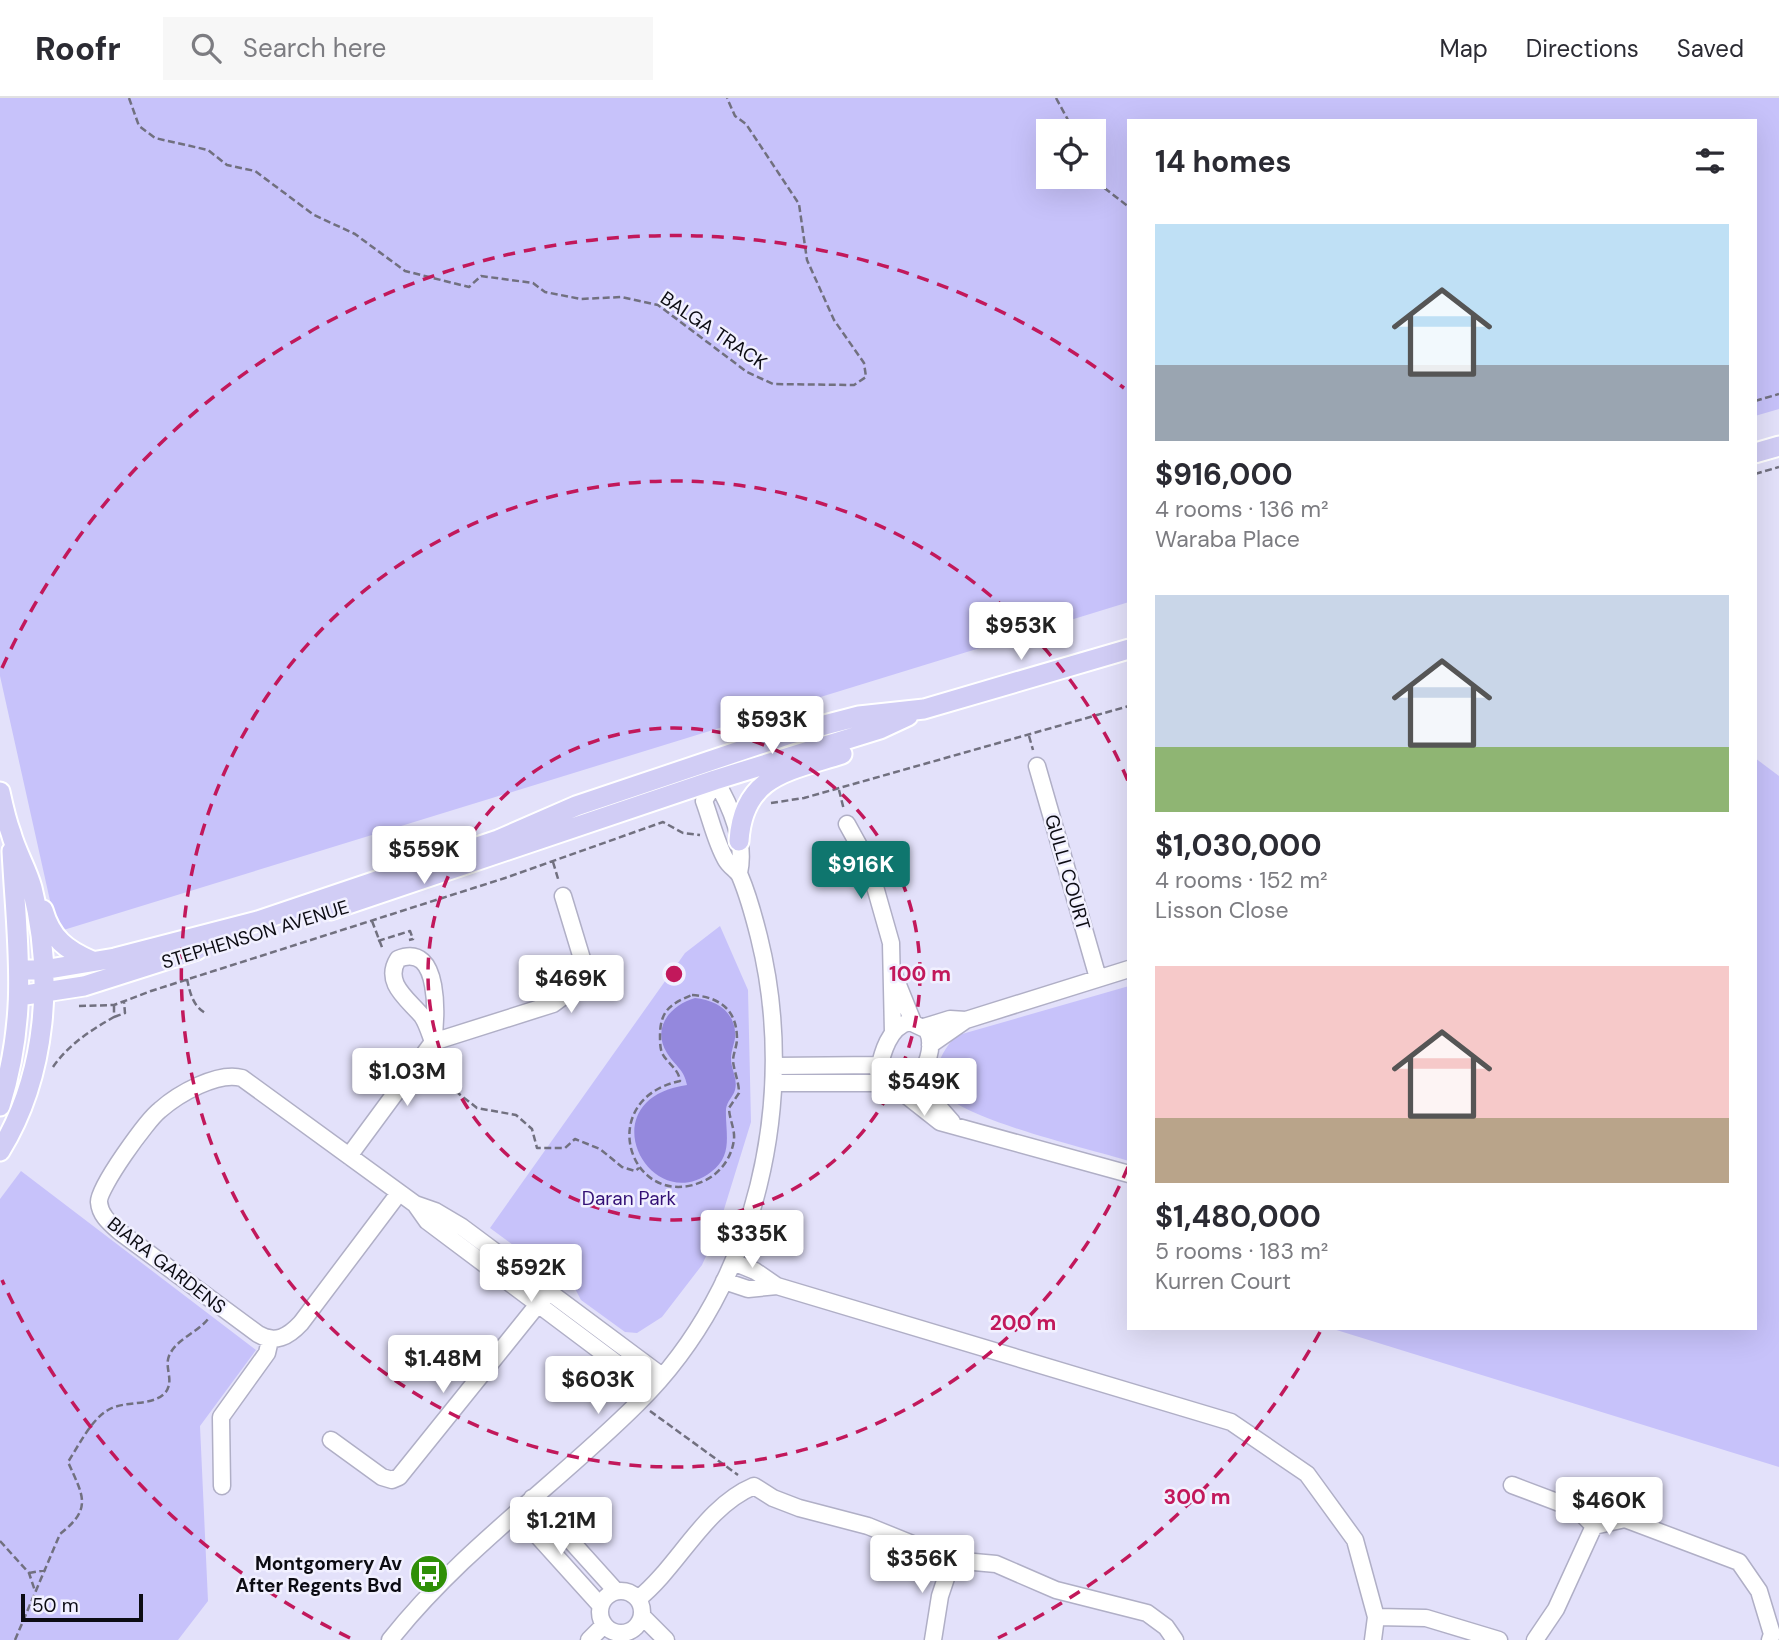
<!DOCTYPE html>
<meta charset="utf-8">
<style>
:root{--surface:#fff;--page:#f7f7f7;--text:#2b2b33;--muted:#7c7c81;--line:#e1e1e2;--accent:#0f766e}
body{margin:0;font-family:"DM Sans",sans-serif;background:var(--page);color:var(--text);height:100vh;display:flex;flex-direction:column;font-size:26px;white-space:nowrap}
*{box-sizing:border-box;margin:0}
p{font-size:23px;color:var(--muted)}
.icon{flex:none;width:38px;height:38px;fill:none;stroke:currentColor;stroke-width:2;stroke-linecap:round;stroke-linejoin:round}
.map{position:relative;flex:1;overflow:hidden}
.drawer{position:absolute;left:1127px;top:21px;width:630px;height:1211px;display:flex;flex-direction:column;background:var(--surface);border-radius:0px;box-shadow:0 7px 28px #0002}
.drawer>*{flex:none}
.fabs{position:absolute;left:1036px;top:21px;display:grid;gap:14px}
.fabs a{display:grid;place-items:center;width:70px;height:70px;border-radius:0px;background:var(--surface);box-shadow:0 7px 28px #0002;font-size:35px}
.scale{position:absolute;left:21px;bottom:18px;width:122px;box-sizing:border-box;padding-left:7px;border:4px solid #0c0c13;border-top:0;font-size:19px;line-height:24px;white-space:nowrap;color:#0c0c13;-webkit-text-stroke:5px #f1f0ff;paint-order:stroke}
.price{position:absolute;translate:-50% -60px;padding:0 16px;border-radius:7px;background:#fff;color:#222;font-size:23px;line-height:46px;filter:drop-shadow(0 2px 4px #0008)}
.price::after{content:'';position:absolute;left:50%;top:42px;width:21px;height:16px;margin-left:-10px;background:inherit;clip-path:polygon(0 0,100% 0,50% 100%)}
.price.selected{background:var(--accent);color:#fff}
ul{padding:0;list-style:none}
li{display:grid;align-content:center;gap:14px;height:371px;padding:0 28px}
li span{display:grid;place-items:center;height:217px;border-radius:0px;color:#555}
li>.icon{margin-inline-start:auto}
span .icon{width:126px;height:126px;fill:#fffc;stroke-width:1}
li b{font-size:30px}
h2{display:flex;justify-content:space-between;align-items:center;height:84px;padding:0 28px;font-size:30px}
header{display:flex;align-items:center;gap:42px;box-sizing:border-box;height:98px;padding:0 35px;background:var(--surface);border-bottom:2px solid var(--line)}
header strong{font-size:33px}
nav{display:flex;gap:38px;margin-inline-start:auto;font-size:24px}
.search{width:490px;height:63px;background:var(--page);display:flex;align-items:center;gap:18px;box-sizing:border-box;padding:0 24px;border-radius:0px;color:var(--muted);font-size:26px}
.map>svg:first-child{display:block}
.green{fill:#c7c2fa;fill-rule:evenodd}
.water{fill:#9488dd}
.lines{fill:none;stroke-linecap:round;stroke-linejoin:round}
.minor-casing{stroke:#b0afc6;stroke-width:19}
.major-casing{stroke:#fff;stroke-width:23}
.path{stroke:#71707f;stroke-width:2.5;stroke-dasharray:7 3.5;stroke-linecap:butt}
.minor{stroke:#fff;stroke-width:16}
.major{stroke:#d1cdf5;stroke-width:19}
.ring{fill:none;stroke:#c2185b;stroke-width:3.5;stroke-dasharray:12 9}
.labels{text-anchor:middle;stroke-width:5;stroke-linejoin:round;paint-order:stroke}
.street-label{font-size:19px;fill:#0c0c13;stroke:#f1f0ff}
.park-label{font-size:19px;fill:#320f75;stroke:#f1f0ff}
.poi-label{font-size:19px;font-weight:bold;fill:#0c0c13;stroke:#f1f0ff;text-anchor:end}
.centre{fill:#c2185b;stroke:#f1f0ff;stroke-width:3.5}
.ring-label{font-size:21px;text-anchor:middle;font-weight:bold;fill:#c2185b;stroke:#f1f0ff;stroke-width:5;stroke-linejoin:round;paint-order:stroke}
</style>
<header>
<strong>Roofr</strong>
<div class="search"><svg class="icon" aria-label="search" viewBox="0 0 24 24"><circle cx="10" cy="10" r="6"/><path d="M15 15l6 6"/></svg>Search here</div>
<nav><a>Map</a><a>Directions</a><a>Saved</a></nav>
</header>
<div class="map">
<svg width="1779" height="1542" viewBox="0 0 1779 1542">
<rect width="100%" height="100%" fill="#e3e1fa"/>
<path class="green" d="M0 0H1779V311L1755 318V23H1129V504L57 834 0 578ZM1048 33H1094V79H1048Z
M1755 660 1779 678V1369L1330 1230H1755Z
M720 828 748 892 751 1024 717 1134 702 1167 662 1219 637 1235 625 1234 581 1202 570 1181 559 1173 543 1169 490 1130 685 855Z
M1129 888V1063C1091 1051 964 1022 944 995 928 975 942 955 955 938Z
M21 1073 256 1252 200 1328 208 1503 178 1542H0V1101Z"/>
<path class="water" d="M695 900C716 902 737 914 735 940 734 947 731 953 731 961 731 971 738 981 735 992 733 999 727 1003 726 1011 725 1035 734 1057 711 1074 649 1121 587 1001 687 987 684 971 675 968 667 955 651 929 671 907 695 900Z"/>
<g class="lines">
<defs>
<path id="minor" d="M1037 668 1098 880
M708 681 715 682C731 708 746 745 739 775
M847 726 868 764 891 845 893 935
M894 877 913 924
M910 924 927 932C944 965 890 1027 878 974 882 956 889 928 910 924Z
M924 929 950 921 966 922 1129 871
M930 947 966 922
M775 968 880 967
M917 984 952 1024
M774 985H882
M902 994 940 1024 1129 1076
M349 1058 433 944C430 936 427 925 422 918 408 901 383 885 398 861 442 843 436 922 433 944L553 906 572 892 580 879 583 864 563 798
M399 1095 301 1225C288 1239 275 1246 258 1236L120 1134C111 1126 100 1118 99 1104 98 1090 147 1022 160 1012 178 996 218 973 242 980L415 1106 427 1123 651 1291
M415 1106 435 1113 462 1129 662 1278
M733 1164 755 1173 777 1188 1231 1324 1307 1376 1355 1442 1376 1519 1373 1542
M724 1183 748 1191 777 1188
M331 1342 382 1379 392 1382 399 1379 547 1195
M1512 1387 1578 1412 1594 1428 1556 1511 1535 1542
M222 1388 221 1319 267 1255 270 1242
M532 1400 616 1493
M517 1415 600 1507
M1594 1428 1625 1421 1739 1464 1759 1493 1772 1536 1770 1542
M600 1514a21 21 0 1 1 42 0a21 21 0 1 1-42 0Z
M638 1501C679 1468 704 1409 754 1388L773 1400 799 1410 868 1428 952 1462 996 1466 1056 1492 1147 1515 1166 1529 1175 1542
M642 1518 666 1542
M1376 1519 1426 1520 1499 1542
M390 1542C461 1452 557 1386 638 1305 758 1187 799 999 759 839 754 819 748 797 740 778 737 772 730 769 726 762 716 745 711 722 704 703L720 676
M589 1542 604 1527
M933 1542 940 1498 952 1462"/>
<path id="major" d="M1755 355 1779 348
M0 694C3 708 6 722 11 735 16 754 27 771 32 790 54 876 47 977 0 1053
M739 743C743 677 789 673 842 656
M43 812C51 840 66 852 92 863
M330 812 715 682 880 631 908 618
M19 872H43L115 860 258 823 498 742 576 708 790 636 859 618 924 611 1129 551
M19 898 84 888 197 852
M0 1008C29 915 17 847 12 753"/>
</defs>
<use href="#minor" class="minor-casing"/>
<use href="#major" class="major-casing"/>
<path class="path" d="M129 0 139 28 155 40 208 52 227 67 255 73 314 117 355 136 405 173 469 189 481 178 533 185 545 194 581 201 621 199 658 207 747 274 773 286 854 287 866 279 864 265 834 222 807 162 799 106 746 26 735 18 727 0
M1056 0 1074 33
M1094 72 1103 89 1129 109
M1755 303 1779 296
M1755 376 1779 369
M1029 638 1033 652
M839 692 844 712
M771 705 804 700 1129 608
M553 764 559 784
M372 823 383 852
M378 843 410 833 413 841 409 842
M187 881C190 895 193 909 207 916
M692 897C719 899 737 911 737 941 737 948 733 956 733 963 734 973 739 984 739 995L729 1010C729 1020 735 1031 734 1041 732 1059 721 1075 704 1083 631 1116 592 1002 680 983 679 971 667 965 662 955 660 950 660 943 660 938 660 913 670 906 692 897Z
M79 908 114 907 151 893 505 780 663 724 683 735 700 737
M114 919 125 915 124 904
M53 969C68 947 91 932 114 919V908
M435 969 449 988 477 1010 516 1017 532 1031 537 1050H565L575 1041 600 1051 622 1069 635 1073 639 1070
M650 1313 738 1377
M0 1443 29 1475 35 1493
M29 1475 46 1472
M15 1542 60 1436C93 1410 83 1398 68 1364 79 1347 91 1322 108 1312 124 1302 152 1309 165 1295 175 1283 164 1270 169 1258 176 1241 197 1235 208 1221"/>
<use href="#minor" class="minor"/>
<use href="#major" class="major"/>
</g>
<g class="ring">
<circle cx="674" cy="876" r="246"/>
<path d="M1128 1069A493 493 0 1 1 1128 683"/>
<path d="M1320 1234A739 739 0 0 1 998 1540M350 1540A739 739 0 0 1 2 1182M2 570A739 739 0 0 1 1124 290"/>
</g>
<defs>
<symbol id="bus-disc" viewBox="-11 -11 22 22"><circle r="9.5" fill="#2f8f07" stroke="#f1f0ff"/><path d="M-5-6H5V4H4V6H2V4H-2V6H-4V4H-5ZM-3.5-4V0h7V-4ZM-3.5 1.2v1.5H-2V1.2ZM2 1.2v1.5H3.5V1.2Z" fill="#fff"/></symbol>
</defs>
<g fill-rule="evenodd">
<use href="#bus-disc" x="407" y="1454" width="44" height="44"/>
</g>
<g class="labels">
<g class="street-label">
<text transform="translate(714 232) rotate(34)" y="7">BALGA TRACK</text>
<text transform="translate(1068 774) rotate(74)" y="7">GULLI COURT</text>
<text transform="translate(255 836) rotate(-17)" y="7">STEPHENSON AVENUE</text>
<text transform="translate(167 1167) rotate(38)" y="7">BIARA GARDENS</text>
</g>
<g class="park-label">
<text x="629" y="1107">Daran Park</text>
</g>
<g class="poi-label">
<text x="402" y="1472">Montgomery Av<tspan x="402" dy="22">After Regents Bvd</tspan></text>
</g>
</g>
<circle cx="674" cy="876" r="10" class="centre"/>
<g class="ring-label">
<text x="920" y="883">100 m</text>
<text x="1023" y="1232">200 m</text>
<text x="1197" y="1406">300 m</text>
</g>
</svg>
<div class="fabs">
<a><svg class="icon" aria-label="locate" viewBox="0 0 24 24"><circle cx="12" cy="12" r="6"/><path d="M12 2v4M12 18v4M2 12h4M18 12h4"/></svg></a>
</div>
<div class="scale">50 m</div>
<b class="price" style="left:1021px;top:564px">$953K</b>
<b class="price" style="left:772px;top:658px">$593K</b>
<b class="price" style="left:424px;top:788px">$559K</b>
<b class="price selected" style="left:861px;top:803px">$916K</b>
<b class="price" style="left:571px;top:917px">$469K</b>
<b class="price" style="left:407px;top:1010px">$1.03M</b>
<b class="price" style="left:924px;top:1020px">$549K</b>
<b class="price" style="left:752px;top:1172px">$335K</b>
<b class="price" style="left:531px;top:1206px">$592K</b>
<b class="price" style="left:443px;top:1297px">$1.48M</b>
<b class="price" style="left:598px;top:1318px">$603K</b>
<b class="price" style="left:1609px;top:1439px">$460K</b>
<b class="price" style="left:561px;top:1459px">$1.21M</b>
<b class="price" style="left:922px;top:1497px">$356K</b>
<section class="drawer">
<h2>14 homes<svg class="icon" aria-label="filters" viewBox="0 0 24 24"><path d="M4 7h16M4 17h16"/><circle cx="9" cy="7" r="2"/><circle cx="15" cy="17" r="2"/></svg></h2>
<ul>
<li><span style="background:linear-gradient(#bfe0f5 65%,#9aa5b1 0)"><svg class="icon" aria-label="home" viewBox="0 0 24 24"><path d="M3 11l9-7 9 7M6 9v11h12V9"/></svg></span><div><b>$916,000</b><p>4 rooms · 136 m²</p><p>Waraba Place</p></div></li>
<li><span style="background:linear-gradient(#c9d6e8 70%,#8fb573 0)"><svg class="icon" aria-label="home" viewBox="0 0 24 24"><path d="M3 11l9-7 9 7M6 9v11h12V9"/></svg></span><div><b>$1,030,000</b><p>4 rooms · 152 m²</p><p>Lisson Close</p></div></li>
<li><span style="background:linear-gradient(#f6c9c9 70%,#b9a48a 0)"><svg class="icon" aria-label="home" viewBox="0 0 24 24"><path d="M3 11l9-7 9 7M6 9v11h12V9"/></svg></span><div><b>$1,480,000</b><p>5 rooms · 183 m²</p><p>Kurren Court</p></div></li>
</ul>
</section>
</div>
